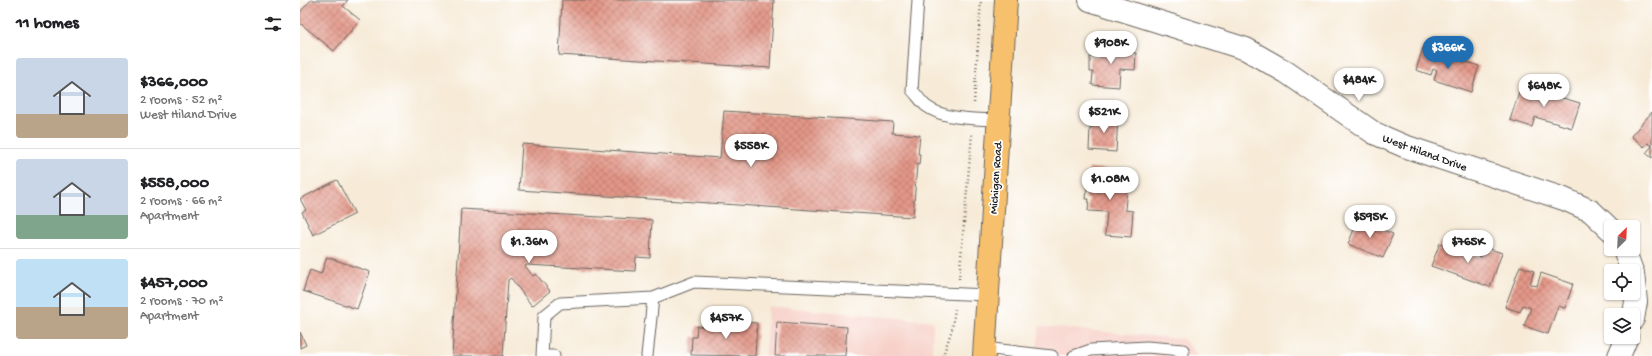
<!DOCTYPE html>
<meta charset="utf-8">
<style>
:root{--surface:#fff;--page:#f6f6f6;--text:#202124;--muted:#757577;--line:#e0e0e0;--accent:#1f6fb2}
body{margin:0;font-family:"Gochi Hand",sans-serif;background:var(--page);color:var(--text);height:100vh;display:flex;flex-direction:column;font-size:15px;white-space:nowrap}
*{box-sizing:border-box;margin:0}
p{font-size:13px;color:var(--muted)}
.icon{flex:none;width:22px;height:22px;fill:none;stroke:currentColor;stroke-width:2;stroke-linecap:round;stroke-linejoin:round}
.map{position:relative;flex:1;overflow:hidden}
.side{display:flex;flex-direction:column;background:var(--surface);width:300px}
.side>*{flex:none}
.needle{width:26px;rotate:24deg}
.tools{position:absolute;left:1304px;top:220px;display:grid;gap:8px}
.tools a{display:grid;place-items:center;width:36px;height:36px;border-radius:4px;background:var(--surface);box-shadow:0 1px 3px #0004;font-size:20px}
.price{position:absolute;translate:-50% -34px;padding:0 9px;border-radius:14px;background:#fff;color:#222;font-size:13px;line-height:26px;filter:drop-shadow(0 1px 2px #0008)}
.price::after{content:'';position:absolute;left:50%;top:24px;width:12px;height:9px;margin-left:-6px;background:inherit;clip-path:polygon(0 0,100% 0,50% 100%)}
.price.active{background:var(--accent);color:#fff}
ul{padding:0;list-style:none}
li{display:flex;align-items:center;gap:12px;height:100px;padding:0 16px}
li+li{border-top:1px solid var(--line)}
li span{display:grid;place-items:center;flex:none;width:112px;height:80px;border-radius:4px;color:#555}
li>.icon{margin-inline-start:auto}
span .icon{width:48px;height:48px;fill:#fffc;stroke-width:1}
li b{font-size:17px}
h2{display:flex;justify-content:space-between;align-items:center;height:48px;padding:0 16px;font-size:17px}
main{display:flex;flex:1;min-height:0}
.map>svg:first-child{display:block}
.built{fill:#f7d1c9}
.building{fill:url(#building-cross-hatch)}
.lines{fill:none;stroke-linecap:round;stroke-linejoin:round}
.lane-casing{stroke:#69645e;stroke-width:13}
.street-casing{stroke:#69645e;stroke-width:24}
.primary-casing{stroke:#69645e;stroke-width:24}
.path{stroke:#69645e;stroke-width:2.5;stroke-dasharray:1 3;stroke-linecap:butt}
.lane{stroke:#fff;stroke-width:11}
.street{stroke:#fff;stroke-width:22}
.primary{stroke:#f7c06c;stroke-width:22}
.labels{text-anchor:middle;stroke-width:3.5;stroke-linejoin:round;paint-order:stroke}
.street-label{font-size:12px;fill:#1c1c1c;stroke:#fff}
</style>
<main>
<section class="side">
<h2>11 homes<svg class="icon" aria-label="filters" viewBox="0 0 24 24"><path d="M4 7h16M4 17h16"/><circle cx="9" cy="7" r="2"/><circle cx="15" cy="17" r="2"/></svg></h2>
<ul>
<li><span style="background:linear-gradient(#c9d6e8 70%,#b9a48a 0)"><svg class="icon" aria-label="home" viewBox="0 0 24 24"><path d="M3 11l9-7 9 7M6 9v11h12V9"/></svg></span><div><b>$366,000</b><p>2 rooms · 52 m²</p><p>West Hiland Drive</p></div></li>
<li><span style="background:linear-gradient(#c9d6e8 70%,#7fa58c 0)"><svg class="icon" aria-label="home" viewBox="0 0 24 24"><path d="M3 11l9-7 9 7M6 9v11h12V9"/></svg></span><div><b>$558,000</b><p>2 rooms · 66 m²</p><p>Apartment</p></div></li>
<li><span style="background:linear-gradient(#bfe0f5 60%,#b9a48a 0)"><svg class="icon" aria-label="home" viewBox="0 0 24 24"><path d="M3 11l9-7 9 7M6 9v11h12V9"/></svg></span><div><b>$457,000</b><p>2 rooms · 70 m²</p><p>Apartment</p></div></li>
</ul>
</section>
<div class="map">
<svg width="1352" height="356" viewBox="0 0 1352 356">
<defs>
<pattern id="building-cross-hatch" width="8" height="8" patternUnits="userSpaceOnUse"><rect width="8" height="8" fill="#e39788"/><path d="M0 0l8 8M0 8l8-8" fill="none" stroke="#b77a6e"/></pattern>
</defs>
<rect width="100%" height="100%" fill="#fff"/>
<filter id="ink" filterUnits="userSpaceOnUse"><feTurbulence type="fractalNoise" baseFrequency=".025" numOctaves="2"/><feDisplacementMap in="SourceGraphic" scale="8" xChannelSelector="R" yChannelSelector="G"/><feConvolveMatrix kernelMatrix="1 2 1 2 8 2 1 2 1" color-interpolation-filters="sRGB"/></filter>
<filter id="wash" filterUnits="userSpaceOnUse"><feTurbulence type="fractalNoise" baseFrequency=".012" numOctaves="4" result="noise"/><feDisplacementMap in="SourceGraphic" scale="16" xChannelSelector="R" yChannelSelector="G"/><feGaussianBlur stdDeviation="0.9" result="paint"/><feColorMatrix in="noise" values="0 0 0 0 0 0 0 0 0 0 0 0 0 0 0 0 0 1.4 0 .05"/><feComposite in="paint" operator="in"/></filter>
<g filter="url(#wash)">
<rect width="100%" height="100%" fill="#f7ebd8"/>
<path class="built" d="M468 306 633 321 632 356H465Z
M739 326 883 339 899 356H737Z"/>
<g id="blocks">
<path class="building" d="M11 0H48L43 6 60 20 34 51 0 23V12Z
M262 0H474L470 68 259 55Z
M813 42H818V52L836 53 835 70 820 69 819 87 792 85 793 72H790V57L798 56 799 45 813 46Z
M1123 48 1179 66 1171 92 1134 80 1137 70 1133 69 1131 75 1116 70Z
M1221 86 1280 103 1272 128 1235 117 1232 127 1210 120Z
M424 111 593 122 592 133 620 135 618 154H620L619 165 617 164 613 217 219 190 222 144 420 158Z
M1352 112V146L1348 143 1344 147 1331 136Z
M793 115 818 116 816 152 789 150 790 127 792 128Z
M1352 146V158L1346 153Z
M789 168 814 170 813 175 828 176 825 210 833 211 831 237 805 235 807 212 788 211 789 199H786Z
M37 180 55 214 13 235 2 212 6 210 0 199Z
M161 209 352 220 350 258 336 257 335 271 227 265 225 266 233 276 236 274 250 291 232 306 211 278 208 280 203 356H152Z
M1058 220 1093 234 1083 258 1048 244Z
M1140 243 1181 257 1184 247 1202 253 1190 287 1131 266Z
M27 257 70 272 57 309 3 291 10 270 21 274Z
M1220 266 1234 271 1230 284 1237 286 1241 273 1273 284 1265 308 1258 306 1248 334 1224 326 1231 308 1223 305 1220 312 1205 307Z
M427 321 457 323 455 356 391 355 392 337H396L397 326 427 328Z
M477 322 547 327 545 356H475Z
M0 332 6 345 0 348Z"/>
</g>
</g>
<g filter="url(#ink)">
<use href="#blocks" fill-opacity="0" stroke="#69645e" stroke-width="1"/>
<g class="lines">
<defs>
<path id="lane" d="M618 0 612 90C617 95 621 102 626 106 644 120 678 119 699 120
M684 348 752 356
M254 356H242L244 316 260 303 353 298 394 282 687 295
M347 356 353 298
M774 356 791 350 847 347 883 350V356"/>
<path id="street" d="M790 0 946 49 986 72 1074 133 1104 146 1264 199 1291 211 1311 230
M1324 249 1332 271
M1333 273 1336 302 1333 319
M1319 356 1327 337"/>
<path id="primary" d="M684 356 706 0"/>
</defs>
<use href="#lane" class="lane-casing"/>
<use href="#street" class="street-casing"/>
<use href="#primary" class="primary-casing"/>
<path class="path" d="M674 103 681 0
M659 279 672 134
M643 356 652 329 655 309"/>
<use href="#lane" class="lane"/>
<use href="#street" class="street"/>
<use href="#primary" class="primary"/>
</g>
</g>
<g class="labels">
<g class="street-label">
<text transform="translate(1125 152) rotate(20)" y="4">West Hiland Drive</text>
<text transform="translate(695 178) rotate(-86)" y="4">Michigan Road</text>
</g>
</g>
</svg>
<div class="tools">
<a><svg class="needle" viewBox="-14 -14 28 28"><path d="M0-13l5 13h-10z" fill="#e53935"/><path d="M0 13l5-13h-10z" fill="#757577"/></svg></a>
<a><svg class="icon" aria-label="locate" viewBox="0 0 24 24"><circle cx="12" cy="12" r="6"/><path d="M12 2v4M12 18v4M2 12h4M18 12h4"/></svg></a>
<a><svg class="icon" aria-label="layers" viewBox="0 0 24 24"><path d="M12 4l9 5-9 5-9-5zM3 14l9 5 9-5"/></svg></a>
</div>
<b class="price" style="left:811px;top:65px">$908K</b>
<b class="price active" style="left:1148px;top:70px">$366K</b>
<b class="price" style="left:1059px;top:102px">$484K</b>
<b class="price" style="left:1244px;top:108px">$648K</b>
<b class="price" style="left:804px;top:134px">$521K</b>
<b class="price" style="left:451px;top:168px">$558K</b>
<b class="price" style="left:810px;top:201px">$1.08M</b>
<b class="price" style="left:1070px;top:239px">$595K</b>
<b class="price" style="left:229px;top:264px">$1.36M</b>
<b class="price" style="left:1168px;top:264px">$765K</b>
<b class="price" style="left:426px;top:340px">$457K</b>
</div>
</main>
